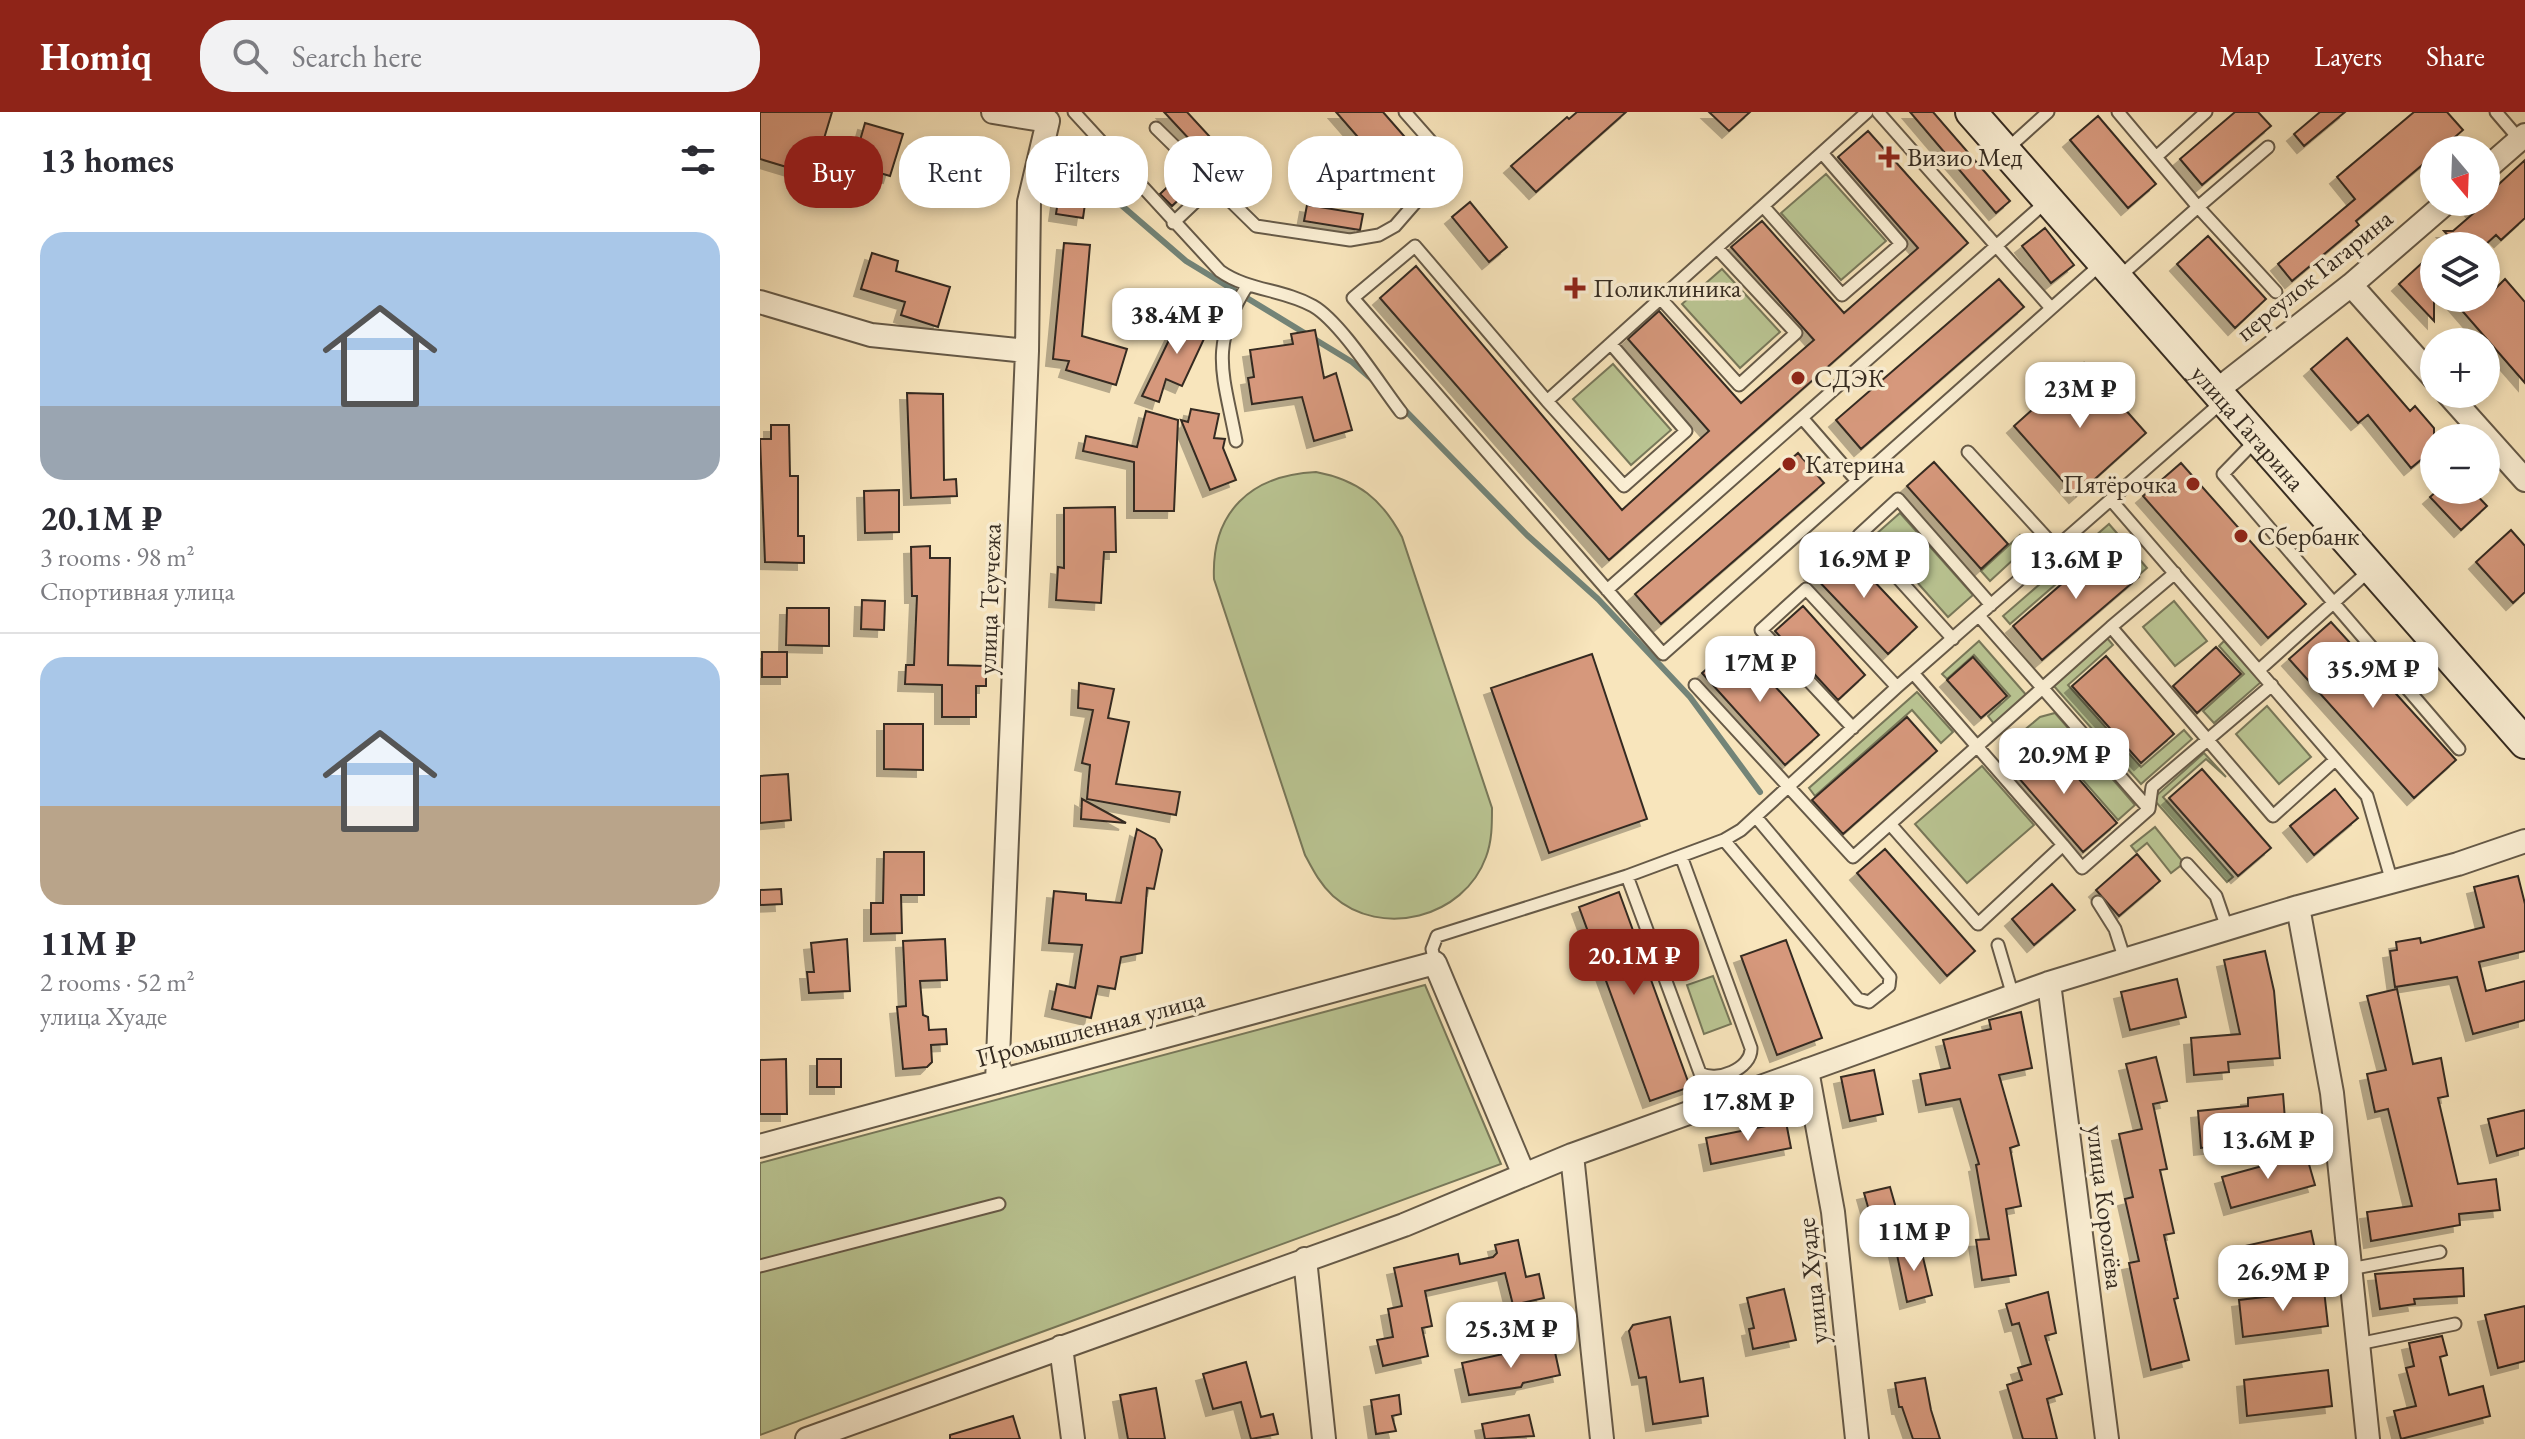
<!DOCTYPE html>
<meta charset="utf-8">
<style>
:root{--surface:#fff;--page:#f2f2f3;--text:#2b2b33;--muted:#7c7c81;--line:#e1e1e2;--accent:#8f2418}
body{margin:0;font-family:"EB Garamond",serif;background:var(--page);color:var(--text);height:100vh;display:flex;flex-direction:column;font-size:30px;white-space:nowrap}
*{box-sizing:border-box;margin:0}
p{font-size:26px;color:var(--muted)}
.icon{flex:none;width:44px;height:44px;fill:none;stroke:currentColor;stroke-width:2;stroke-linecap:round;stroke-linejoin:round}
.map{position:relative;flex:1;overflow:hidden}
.side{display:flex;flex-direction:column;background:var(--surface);width:760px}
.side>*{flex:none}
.hud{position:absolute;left:24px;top:24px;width:760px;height:72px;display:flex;gap:16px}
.needle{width:52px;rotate:161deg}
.controls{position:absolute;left:1660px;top:24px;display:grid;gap:16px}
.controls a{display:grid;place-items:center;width:80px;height:80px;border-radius:50%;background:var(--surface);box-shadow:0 4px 12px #0003;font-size:40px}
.price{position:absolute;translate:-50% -68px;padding:0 18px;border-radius:16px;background:#fff;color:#222;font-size:26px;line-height:52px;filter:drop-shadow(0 2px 4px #0008)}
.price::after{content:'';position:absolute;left:50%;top:48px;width:24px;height:18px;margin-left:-12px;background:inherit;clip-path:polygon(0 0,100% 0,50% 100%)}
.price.on{background:var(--accent);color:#fff}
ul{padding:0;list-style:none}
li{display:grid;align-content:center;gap:16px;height:424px;padding:0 40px}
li+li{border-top:2px solid var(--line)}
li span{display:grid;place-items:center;height:248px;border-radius:24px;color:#555}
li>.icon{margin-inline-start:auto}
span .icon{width:144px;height:144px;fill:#fffc;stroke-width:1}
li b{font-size:34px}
h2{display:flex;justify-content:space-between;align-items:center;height:96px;padding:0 40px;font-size:34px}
.chip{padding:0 28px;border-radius:32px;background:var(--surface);box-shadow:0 4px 12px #0003;font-size:28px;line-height:72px}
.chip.on{background:var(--accent);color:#fff}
header{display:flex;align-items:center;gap:48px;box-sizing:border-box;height:112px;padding:0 40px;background:var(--accent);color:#fff}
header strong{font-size:38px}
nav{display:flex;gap:44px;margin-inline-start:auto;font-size:28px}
.search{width:560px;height:72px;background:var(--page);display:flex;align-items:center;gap:20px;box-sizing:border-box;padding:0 28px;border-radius:32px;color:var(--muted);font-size:30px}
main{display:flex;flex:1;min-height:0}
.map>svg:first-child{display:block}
.green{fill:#bac593;stroke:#78785a;stroke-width:2}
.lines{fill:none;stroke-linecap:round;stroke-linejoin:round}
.stream{stroke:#738478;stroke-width:6}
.building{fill:#d6987b;stroke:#352b21;stroke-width:2;filter:url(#shadow)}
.lane-casing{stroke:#665a48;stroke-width:15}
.street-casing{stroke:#665a48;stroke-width:26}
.secondary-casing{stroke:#352b21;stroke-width:34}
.lane{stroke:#faeed3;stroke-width:11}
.street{stroke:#faeed3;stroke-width:22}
.secondary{stroke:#faeed3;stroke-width:30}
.poi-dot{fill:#8f2418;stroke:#faeed3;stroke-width:3}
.labels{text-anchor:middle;stroke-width:7;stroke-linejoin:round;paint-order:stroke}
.poi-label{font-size:26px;fill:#352b21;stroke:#faeed3;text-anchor:start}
.street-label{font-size:26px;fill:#352b21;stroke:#faeed3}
</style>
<header>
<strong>Homiq</strong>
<div class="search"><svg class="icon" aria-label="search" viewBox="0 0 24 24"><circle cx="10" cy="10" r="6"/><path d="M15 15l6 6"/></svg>Search here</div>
<nav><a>Map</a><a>Layers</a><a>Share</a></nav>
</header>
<main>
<section class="side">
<h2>13 homes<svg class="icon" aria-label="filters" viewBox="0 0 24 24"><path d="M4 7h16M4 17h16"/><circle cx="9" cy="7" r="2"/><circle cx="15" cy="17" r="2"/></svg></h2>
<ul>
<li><span style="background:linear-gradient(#a9c7e8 70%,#9aa5b1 0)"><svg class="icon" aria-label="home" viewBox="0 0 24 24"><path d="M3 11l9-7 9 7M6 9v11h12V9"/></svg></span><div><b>20.1M ₽</b><p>3 rooms · 98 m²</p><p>Спортивная улица</p></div></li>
<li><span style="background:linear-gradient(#a9c7e8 60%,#b9a48a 0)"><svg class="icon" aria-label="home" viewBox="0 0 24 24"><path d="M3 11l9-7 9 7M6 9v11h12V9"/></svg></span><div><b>11M ₽</b><p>2 rooms · 52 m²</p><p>улица Хуаде</p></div></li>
</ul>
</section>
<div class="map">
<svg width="1765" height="1327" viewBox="0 0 1765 1327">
<defs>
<filter id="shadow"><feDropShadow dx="-7" dy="7" stdDeviation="0" flood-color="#0004"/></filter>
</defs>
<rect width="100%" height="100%" fill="#f8e5bc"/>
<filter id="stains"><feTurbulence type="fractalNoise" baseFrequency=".0025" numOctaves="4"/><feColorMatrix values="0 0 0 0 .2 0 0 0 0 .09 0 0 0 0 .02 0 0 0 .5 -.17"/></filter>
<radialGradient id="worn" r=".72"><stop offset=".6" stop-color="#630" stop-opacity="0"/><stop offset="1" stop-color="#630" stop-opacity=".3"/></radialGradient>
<path class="green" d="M1066 62 1126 129 1081 168 1021 101Z
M962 157 1020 220 980 256 922 192Z
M853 252 911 318 871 353 813 287Z
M556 360C598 368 622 387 642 425L732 696C732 713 732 729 726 745 704 806 621 827 573 784 560 772 553 758 545 743L454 467C451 400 491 363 556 360Z
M1140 401 1213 483 1188 505 1115 423Z
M1349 412 1387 456 1380 462 1348 427 1250 512 1243 504Z
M1260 423 1269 433 1230 469 1221 459Z
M1414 489 1447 529 1415 554 1383 515Z
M1347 526 1353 533 1308 573 1381 655 1424 618 1432 627 1381 672 1293 573Z
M1219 529 1268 585 1235 613 1228 604 1250 584 1214 543 1187 567 1182 562Z
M1464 529 1501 570 1454 611 1443 599 1484 562 1459 534Z
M1157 580 1193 620 1181 631 1152 598 1055 684 1049 676Z
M1507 594 1551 645 1519 672 1476 622Z
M1295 601 1375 693 1358 708 1286 626 1256 651 1257 624 1280 605Z
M1444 641 1466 665 1446 647 1403 685 1473 765 1467 770 1395 689 1397 683Z
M1222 654 1274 713 1207 771 1155 712Z
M1395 715 1424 751 1411 761 1387 731 1376 740 1371 734Z
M953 864 971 912 944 922 927 873Z
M665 873 741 1052 0 1323V1051Z"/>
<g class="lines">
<path class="stream" d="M360 92 426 149 592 250 615 270
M641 294 767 423 838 487 930 585 1000 680"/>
</g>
<path class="building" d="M0 0H72L53 63 0 47Z
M404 0H427L497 76 485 87Z
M576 0H623L665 48 638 71Z
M817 0H866L776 80 751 54 807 5 809 7Z
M949 0H990L969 19Z
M1150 0H1173L1250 89 1236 101Z
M1475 0H1498L1511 14 1442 73 1420 47Z
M1560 0H1585L1544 34 1534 22Z
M1654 0H1687L1703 18 1680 38H1674V43L1596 109 1599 113 1532 169 1518 152 1595 87 1577 65Z
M1338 4 1396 72 1368 96 1310 28Z
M105 11 143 22 130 64 93 53Z
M1108 19 1208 131 849 448 620 186 656 154 862 398 949 319 868 227 899 199 981 291 1054 228 971 135 1002 109 1084 201 1158 136 1078 45Z
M182 36 211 45 203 73 173 64Z
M1765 48V106L1741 128 1736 123 1724 134H1697L1684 119H1693L1715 100 1712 97 1719 90H1726V84Z
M302 61 329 64 323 106 296 102Z
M419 64 431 76 412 94 400 82Z
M710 90 747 135 729 150 692 105Z
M547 93 603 102 600 118 544 109Z
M1285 116 1314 153 1291 171 1262 134Z
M1448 124 1506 187 1475 216 1417 152Z
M304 131 330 133 322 224 367 237 356 273 306 258 309 249 293 247Z
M1674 140V209L1639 172Z
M112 141 138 149 136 159 190 175 178 215 141 203 145 190 101 177Z
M1239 167 1264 195 1101 337 1076 308Z
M1745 167 1765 190V271L1691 186H1726Z
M422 201 450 214 422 274 406 267 399 290 382 284Z
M555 218 564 266 576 261 592 318 554 329 542 285 492 292 488 266 494 265 490 238 533 232 531 222Z
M1587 226 1650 299 1655 294 1674 316V337L1651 356 1608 303 1598 311 1551 257Z
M1324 251 1386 321 1316 384 1254 314Z
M147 281 183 282 184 368 196 367 197 384 151 386Z
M431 297 459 302 454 326 465 327 463 336 476 368 450 378 421 308 428 310Z
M386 299 418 308 414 399H374V350L323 339 326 324 377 335Z
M11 313H29L30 364H38V424H44V451L5 450 0 327H11Z
M1038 341 1064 371 901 512 875 482Z
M1174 350 1248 432 1221 457 1147 374Z
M1421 351 1546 492 1508 526 1383 384Z
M139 378V420L105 421 104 379Z
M1678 378H1712L1727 394 1701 418 1670 385Z
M355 395 356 440H344L341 491 296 488 298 455 304 456V396Z
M1751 418 1765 434V480L1753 491 1716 450Z
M1349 431 1379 465 1282 548 1253 514Z
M1080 433 1157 515 1128 542 1051 461Z
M170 434V446H190L188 553 226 554V574H216V605H182V573L145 572 146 553H154L157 484H152L151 435Z
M102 488 125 489 124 518 101 517Z
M1043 494 1105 563 1078 588 1015 519Z
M27 496H69V534L26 533Z
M1571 510 1696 648 1654 686 1529 547Z
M976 531 1059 623 1025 653 942 561Z
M1456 535 1481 562 1437 601 1413 574Z
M2 540H27V565H2Z
M832 542 887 707 789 741 731 576Z
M1346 544 1414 622 1381 651 1312 574Z
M1213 545 1247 584 1221 606 1187 568Z
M319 571 354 577 348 606 369 610 356 672 420 680 416 703 327 687 330 653 322 651 333 598 318 596Z
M1147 605 1177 639 1083 722 1052 688Z
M124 612H163V658L124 657Z
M1285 628 1357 711 1323 740 1251 657Z
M1442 657 1511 736 1478 764 1409 686Z
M28 662 31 708 0 711V664Z
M1575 677 1598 706 1554 743 1530 714Z
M322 687 366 711 321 707Z
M377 717 395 727 402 738 394 777 387 776 382 841 361 845 355 877 338 874 331 906 292 897 297 872 315 876 322 833 289 831 294 779 326 782V788L361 791Z
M1125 737 1215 839 1187 864 1097 761Z
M124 740H164V783H141L142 821 111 822V791H123Z
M1377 742 1400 769 1359 804 1336 778Z
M1758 764 1765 792V839L1719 850 1726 879 1765 869V908L1713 922 1697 865 1635 875 1630 839 1637 838 1636 830 1660 826 1661 831 1724 815 1714 775Z
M1292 772 1315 798 1274 833 1252 807Z
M21 777 22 792 0 793V778Z
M859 780 930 975 890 989 819 795Z
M87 827 90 879 49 881 47 860H54L51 831Z
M185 827 187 868 160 869 163 903 168 905 169 918 186 917 187 932 171 933 172 950 167 955 143 957 137 895 146 894 143 829Z
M1026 828 1062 926 1017 943 981 844Z
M1505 839 1514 879 1520 946 1468 950 1469 960 1434 963 1431 926 1480 922 1464 848Z
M1417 867 1426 905 1370 918 1361 880Z
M1637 877 1653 952 1681 946 1688 984 1678 986 1698 1072 1736 1067 1740 1098 1699 1102 1700 1113 1611 1129 1607 1100 1652 1094 1628 997 1615 1000 1607 962 1626 958 1607 884Z
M1261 900 1272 956 1239 963 1259 1033 1250 1036 1261 1094 1246 1097 1256 1163 1222 1168 1216 1128 1229 1127 1216 1053 1219 1052 1200 987 1166 993 1160 962 1190 956 1183 928 1231 917 1229 908Z
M1396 945 1407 989 1393 992 1407 1057 1400 1058 1414 1121 1404 1123 1418 1186 1414 1187 1429 1248 1391 1258 1369 1151 1379 1149 1365 1087 1373 1085 1359 1022 1382 1017 1366 952Z
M26 947 27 1002H0V948Z
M57 947H81V975H57Z
M1114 958 1123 1002 1090 1009 1081 965Z
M1523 982 1526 1020 1476 1024 1477 1032 1441 1036 1438 999 1488 994V986Z
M1765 998V1036L1737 1044 1728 1007Z
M1026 1010 1031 1036 951 1052 946 1026Z
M1546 1042 1555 1073 1471 1096 1462 1065Z
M1130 1075 1144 1124 1118 1130 1104 1081Z
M1551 1119 1558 1151 1479 1168 1472 1137Z
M758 1128 766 1165 779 1162 784 1186 753 1193 745 1161 665 1179 672 1214 662 1216 668 1244 623 1254 617 1228 633 1225 628 1197 642 1194 634 1156 698 1142 700 1152 733 1145 737 1141 735 1133Z
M1160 1133 1172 1183 1147 1190 1136 1138Z
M1703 1156 1704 1184 1654 1187 1655 1192 1620 1197 1615 1162Z
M1024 1177 1036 1228 993 1237 989 1217 994 1216 987 1186Z
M1564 1178 1568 1214 1483 1225 1479 1188Z
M1288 1180 1296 1221 1285 1224 1302 1282 1287 1287 1297 1327H1263L1247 1273 1262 1268 1258 1256 1271 1252 1259 1211 1252 1213 1246 1192Z
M1765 1194V1249L1738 1256 1725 1203Z
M910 1205 920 1270 943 1266 948 1304 893 1312 886 1265 879 1266 869 1219 873 1213Z
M1682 1224 1687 1243 1680 1245 1689 1283 1723 1274 1730 1304 1641 1327 1634 1299 1656 1294 1646 1256 1654 1254 1649 1231Z
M793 1231 800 1263 763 1271 761 1275 709 1283 702 1251Z
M486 1250 501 1305 513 1302 518 1322 491 1327 481 1290 453 1297 443 1262Z
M1568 1258 1572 1294 1487 1304 1484 1268Z
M1165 1266 1171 1298 1180 1327H1153L1142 1295H1139L1135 1271Z
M396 1276 405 1327H368L360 1283Z
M639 1283 641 1302 632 1304 636 1319 616 1322 611 1288Z
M769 1303 774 1324 725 1327 722 1312Z
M253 1304 260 1327H190V1323Z"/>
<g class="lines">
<defs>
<path id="lane" d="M314 0 460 159C488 179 523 177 553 194 581 210 620 273 641 300
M1107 0 787 289 655 134 593 186 903 542 1340 153
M1118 0 1291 196
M1358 0 1438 95 1358 166
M1736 0 1760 28
M396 16 496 114 590 128 619 123 635 114 690 51 645 0
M1508 35 1438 95 1516 180
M1247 37 1288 0
M1396 45 1446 0
M1003 94 1082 183 1141 132 1062 41
M413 111 453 73
M901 187 979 273 1036 221 957 136
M787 289 864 374 926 319 851 232
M1043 307 1097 369
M1497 327 1463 362 1699 637
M476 329C464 264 448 235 487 174
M1208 340 1296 436
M1351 388 1607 684 1632 770
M1415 461 1351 515 1513 704 1575 648
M847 478 1287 89
M1219 504 1389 697
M1351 515 1130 712 1218 812 1303 733 1322 756 1389 697 1392 675 1512 573
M1193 527 1099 423 1138 387 1231 493
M1499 558 1611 457
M1153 561 1303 733
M935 573 1093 745 1130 712
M1093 616 1001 518 1046 477 1137 575
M964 728 1098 887 1109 890 1129 874 1130 865 996 705
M1427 752 1456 784 1467 816
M867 764 940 961C956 971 992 957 991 936L921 744
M1338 790 1355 817 1365 848
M1238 833 1253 884
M675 851 672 837 677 824 867 764 964 728 981 718 1137 575 1462 290
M0 1154 239 1092
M1590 1157 1680 1140
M1598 1232 1695 1212"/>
<path id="street" d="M233 0 288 9
M1726 57 1765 23
M1591 173 1674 266
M0 190 111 223 267 239
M1456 279 1591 173 1687 90
M1688 282 1765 368
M1538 795 1572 981 1608 1327
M1289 871 1347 1327
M1047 958 1073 1100 1097 1327
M237 970 267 239 269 90 288 9
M0 1034 675 851 764 1063
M812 1043 842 1327
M545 1147 564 1327
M301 1235 313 1327
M47 1327 644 1113 812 1043 1289 871 1538 795 1698 752 1765 729"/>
<g id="secondary">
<path id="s1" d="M1211 0 1765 631"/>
</g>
</defs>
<use href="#lane" class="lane-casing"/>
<use href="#street" class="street-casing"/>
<use href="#secondary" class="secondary-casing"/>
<use href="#lane" class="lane"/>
<use href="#street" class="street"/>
<use href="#secondary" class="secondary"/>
</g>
<g class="poi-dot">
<path d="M1125 33h8v8h8v8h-8v8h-8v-8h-8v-8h8z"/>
<path d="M811 164h8v8h8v8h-8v8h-8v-8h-8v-8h8z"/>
<circle cx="1038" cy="266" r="8"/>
<circle cx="1029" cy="352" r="8"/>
<circle cx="1433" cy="372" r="8"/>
<circle cx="1481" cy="424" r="8"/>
</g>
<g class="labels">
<g class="poi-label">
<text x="1147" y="54">Визио Мед</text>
<text x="833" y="185">Поликлиника</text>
<text x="1054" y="275">СДЭК</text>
<text x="1045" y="361">Катерина</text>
<text x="1417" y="381" text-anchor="end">Пятёрочка</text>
<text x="1497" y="433">Сбербанк</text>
</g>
<g class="street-label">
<text transform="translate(1554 163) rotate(-39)" y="9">переулок Гагарина</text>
<text dy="9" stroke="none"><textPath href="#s1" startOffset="420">улица Гагарина</textPath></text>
<text transform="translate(229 487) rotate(-88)" y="9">улица Теучежа</text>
<text transform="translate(330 916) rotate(-15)" y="9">Промышленная улица</text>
<text transform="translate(1346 1095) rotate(83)" y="9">улица Королёва</text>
<text transform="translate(1052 1169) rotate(-96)" y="9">улица Хуаде</text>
</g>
</g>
<rect width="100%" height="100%" filter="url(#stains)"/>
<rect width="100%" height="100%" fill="url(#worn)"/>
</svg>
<div class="controls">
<a><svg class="needle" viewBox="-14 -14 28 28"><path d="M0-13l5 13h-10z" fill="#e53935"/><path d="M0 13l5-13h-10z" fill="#7c7c81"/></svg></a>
<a><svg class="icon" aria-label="layers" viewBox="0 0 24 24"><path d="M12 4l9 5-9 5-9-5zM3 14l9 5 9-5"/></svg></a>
<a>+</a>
<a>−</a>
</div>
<b class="price" style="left:417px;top:244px">38.4M ₽</b>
<b class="price" style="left:1320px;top:318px">23M ₽</b>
<b class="price" style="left:1104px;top:488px">16.9M ₽</b>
<b class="price" style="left:1316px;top:489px">13.6M ₽</b>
<b class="price" style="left:1000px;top:592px">17M ₽</b>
<b class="price" style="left:1613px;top:598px">35.9M ₽</b>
<b class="price" style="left:1304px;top:684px">20.9M ₽</b>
<b class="price on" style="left:874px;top:885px">20.1M ₽</b>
<b class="price" style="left:988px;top:1031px">17.8M ₽</b>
<b class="price" style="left:1508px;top:1069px">13.6M ₽</b>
<b class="price" style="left:1154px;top:1161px">11M ₽</b>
<b class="price" style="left:1523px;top:1201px">26.9M ₽</b>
<b class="price" style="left:751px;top:1258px">25.3M ₽</b>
<div class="hud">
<a class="chip on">Buy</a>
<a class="chip">Rent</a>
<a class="chip">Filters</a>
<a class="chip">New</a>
<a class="chip">Apartment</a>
</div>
</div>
</main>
